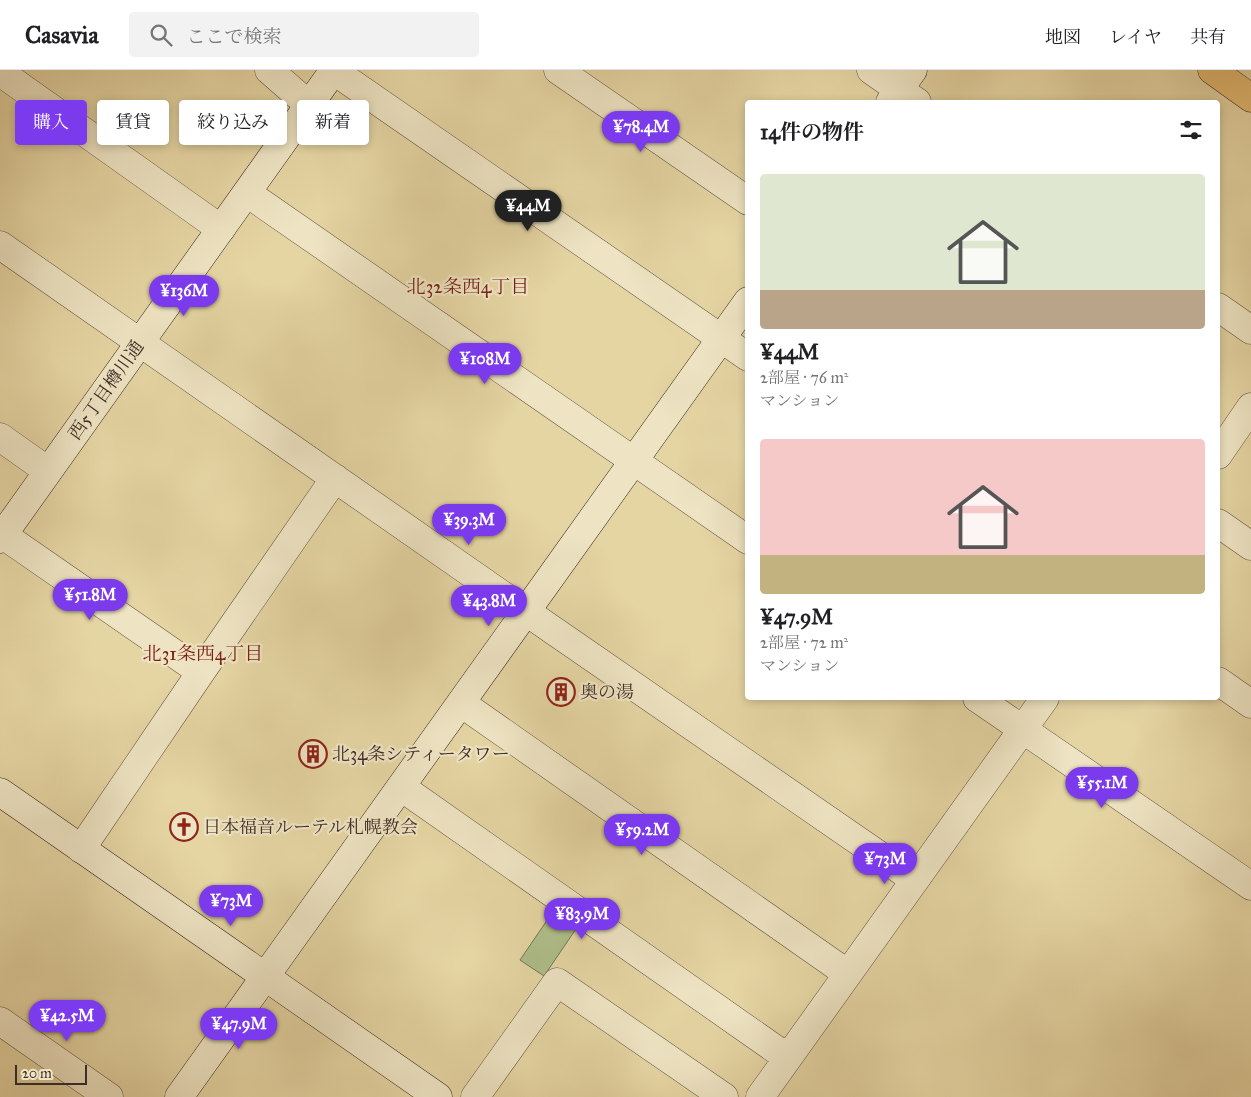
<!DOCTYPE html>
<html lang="ja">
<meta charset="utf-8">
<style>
:root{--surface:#fff;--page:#f2f2f2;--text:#202124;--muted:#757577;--line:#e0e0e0;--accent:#7c3aed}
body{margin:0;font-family:"IM FELL Great Primer","Noto Serif JP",serif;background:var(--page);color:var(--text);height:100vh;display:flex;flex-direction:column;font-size:19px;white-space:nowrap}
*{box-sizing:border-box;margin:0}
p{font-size:16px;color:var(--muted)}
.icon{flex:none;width:28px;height:28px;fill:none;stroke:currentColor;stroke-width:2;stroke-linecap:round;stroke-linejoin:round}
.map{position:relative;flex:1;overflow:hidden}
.sheet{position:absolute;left:745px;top:30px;width:475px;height:600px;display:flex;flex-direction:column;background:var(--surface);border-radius:5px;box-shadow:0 2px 8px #0003}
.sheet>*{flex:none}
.banner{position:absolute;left:15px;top:30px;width:475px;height:45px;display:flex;gap:10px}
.scale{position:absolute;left:15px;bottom:12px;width:72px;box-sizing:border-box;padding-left:5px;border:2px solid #3e2d27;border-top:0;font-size:14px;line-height:18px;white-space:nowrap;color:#3e2d27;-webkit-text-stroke:4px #eee4c3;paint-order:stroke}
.price{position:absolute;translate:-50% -42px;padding:0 11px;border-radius:18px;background:var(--accent);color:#fff;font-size:16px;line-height:32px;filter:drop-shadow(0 1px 2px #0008)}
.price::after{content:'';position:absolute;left:50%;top:30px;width:15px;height:11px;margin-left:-8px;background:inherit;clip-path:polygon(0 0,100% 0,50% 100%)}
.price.current{background:#222;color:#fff}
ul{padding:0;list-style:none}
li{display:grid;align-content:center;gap:10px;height:265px;padding:0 15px}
li span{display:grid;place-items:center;height:155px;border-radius:5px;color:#555}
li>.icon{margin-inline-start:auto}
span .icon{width:90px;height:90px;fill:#fffc;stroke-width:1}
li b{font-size:21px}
h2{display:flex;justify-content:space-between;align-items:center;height:60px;padding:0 15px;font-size:21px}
.pill{padding:0 18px;border-radius:5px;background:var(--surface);box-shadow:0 2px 8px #0003;font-size:18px;line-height:45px}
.pill.current{background:var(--accent);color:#fff}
header{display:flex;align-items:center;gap:30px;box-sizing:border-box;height:70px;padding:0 25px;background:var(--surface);border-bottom:1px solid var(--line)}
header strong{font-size:24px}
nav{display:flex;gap:28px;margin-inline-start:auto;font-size:18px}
.search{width:350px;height:45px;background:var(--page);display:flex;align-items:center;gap:12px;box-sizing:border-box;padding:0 18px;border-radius:5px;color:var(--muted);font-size:19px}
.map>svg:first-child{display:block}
.green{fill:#aebe8a;stroke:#767658}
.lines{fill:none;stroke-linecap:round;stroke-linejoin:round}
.street-casing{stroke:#685746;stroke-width:29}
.secondary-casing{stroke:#3e2d27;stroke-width:29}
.highway-casing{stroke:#3e2d27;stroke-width:29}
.street{stroke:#eee4c3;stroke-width:28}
.secondary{stroke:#eee4c3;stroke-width:28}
.highway{stroke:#e2ba72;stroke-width:28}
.labels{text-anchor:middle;stroke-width:4.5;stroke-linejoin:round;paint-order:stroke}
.street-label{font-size:18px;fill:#3e2d27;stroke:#eee4c3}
.poi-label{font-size:18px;fill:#3e2d27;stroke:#eee4c3;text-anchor:start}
.neighbourhood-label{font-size:19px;fill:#7a1f14;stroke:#eee4c3}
</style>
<header>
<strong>Casavia</strong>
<div class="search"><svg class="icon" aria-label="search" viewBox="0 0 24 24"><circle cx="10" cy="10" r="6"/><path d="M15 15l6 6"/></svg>ここで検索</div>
<nav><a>地図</a><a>レイヤ</a><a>共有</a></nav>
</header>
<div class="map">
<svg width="1251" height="1027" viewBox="0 0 1251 1027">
<rect width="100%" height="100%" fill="#e5d5a3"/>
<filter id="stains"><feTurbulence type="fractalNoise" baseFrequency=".004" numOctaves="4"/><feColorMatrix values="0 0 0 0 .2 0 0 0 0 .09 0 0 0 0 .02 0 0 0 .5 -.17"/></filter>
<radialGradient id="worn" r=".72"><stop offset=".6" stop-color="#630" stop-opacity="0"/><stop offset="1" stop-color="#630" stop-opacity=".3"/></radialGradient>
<path class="green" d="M554 840 578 856 544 906 520 890Z"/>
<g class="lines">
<defs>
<path id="street" d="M269 0 309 35
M558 0 748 131
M871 0 917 32
M334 1 748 287
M0 2 221 159
M247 123 748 470
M0 175 544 554 915 810
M1218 237 1251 260
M0 367 48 401
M1218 385 1251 337
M1218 453 1251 476
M3 465 201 602
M1218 611 1251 634
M977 628 1251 816
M461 633 848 904
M401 717 788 988
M81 779 201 602 335 408
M0 951 109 1027
M475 1027 557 912 724 1027
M760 1027 1045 628"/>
<path id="secondary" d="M890 32 913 0
M0 469 334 0
M0 722 438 1027
M179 1027 748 231"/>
<path id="highway" d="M1212 0 1251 28"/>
</defs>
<use href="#street" class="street-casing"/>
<use href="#secondary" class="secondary-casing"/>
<use href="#highway" class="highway-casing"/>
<use href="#street" class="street"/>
<use href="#secondary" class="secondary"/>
<use href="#highway" class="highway"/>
</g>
<defs>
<symbol id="building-ring" viewBox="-11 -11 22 22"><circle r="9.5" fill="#eee4c3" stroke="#8f2418" stroke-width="1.5"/><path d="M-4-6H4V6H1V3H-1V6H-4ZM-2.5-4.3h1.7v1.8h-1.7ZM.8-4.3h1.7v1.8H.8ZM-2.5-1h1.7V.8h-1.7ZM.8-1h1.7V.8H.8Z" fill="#8f2418"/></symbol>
<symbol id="church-ring" viewBox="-11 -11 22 22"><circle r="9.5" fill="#eee4c3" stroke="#8f2418" stroke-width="1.5"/><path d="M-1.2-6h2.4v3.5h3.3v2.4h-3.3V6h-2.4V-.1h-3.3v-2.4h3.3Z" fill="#8f2418"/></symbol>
</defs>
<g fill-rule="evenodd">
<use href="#building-ring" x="545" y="606" width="32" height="32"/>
<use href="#building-ring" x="297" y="668" width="32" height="32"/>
<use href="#church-ring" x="168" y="741" width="32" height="32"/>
</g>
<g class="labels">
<g class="street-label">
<text transform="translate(106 320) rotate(-55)" y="6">西5丁目樽川通</text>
</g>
<g class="poi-label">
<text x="580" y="628">奥の湯</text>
<text x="332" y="690">北34条シティータワー</text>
<text x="203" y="763">日本福音ルーテル札幌教会</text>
</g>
<g class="neighbourhood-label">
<text x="468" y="223">北32条西4丁目</text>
<text x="203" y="590">北31条西4丁目</text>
</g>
</g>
<rect width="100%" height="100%" filter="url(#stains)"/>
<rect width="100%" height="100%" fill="url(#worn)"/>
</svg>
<div class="scale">20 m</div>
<b class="price" style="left:641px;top:83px">¥78.4M</b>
<b class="price current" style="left:528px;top:162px">¥44M</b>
<b class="price" style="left:184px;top:247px">¥136M</b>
<b class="price" style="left:485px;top:315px">¥108M</b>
<b class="price" style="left:469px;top:476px">¥39.3M</b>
<b class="price" style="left:90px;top:551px">¥51.8M</b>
<b class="price" style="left:489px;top:557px">¥43.8M</b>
<b class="price" style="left:1102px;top:739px">¥55.1M</b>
<b class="price" style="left:642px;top:786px">¥59.2M</b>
<b class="price" style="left:885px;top:815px">¥73M</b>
<b class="price" style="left:231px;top:857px">¥73M</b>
<b class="price" style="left:582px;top:870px">¥83.9M</b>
<b class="price" style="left:67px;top:972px">¥42.5M</b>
<b class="price" style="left:239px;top:980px">¥47.9M</b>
<div class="banner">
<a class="pill current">購入</a>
<a class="pill">賃貸</a>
<a class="pill">絞り込み</a>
<a class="pill">新着</a>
</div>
<section class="sheet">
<h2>14件の物件<svg class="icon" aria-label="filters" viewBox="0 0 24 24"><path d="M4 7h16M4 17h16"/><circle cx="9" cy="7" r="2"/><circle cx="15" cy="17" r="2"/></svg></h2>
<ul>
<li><span style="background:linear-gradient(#dfe7d0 75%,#b9a48a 0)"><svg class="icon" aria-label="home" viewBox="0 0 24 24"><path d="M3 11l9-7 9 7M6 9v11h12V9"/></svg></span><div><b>¥44M</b><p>2部屋 · 76 m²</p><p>マンション</p></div></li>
<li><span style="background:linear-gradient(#f6c9c9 75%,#c2b280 0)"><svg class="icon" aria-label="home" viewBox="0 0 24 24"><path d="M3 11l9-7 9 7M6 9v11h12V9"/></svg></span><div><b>¥47.9M</b><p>2部屋 · 72 m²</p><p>マンション</p></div></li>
</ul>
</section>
</div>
